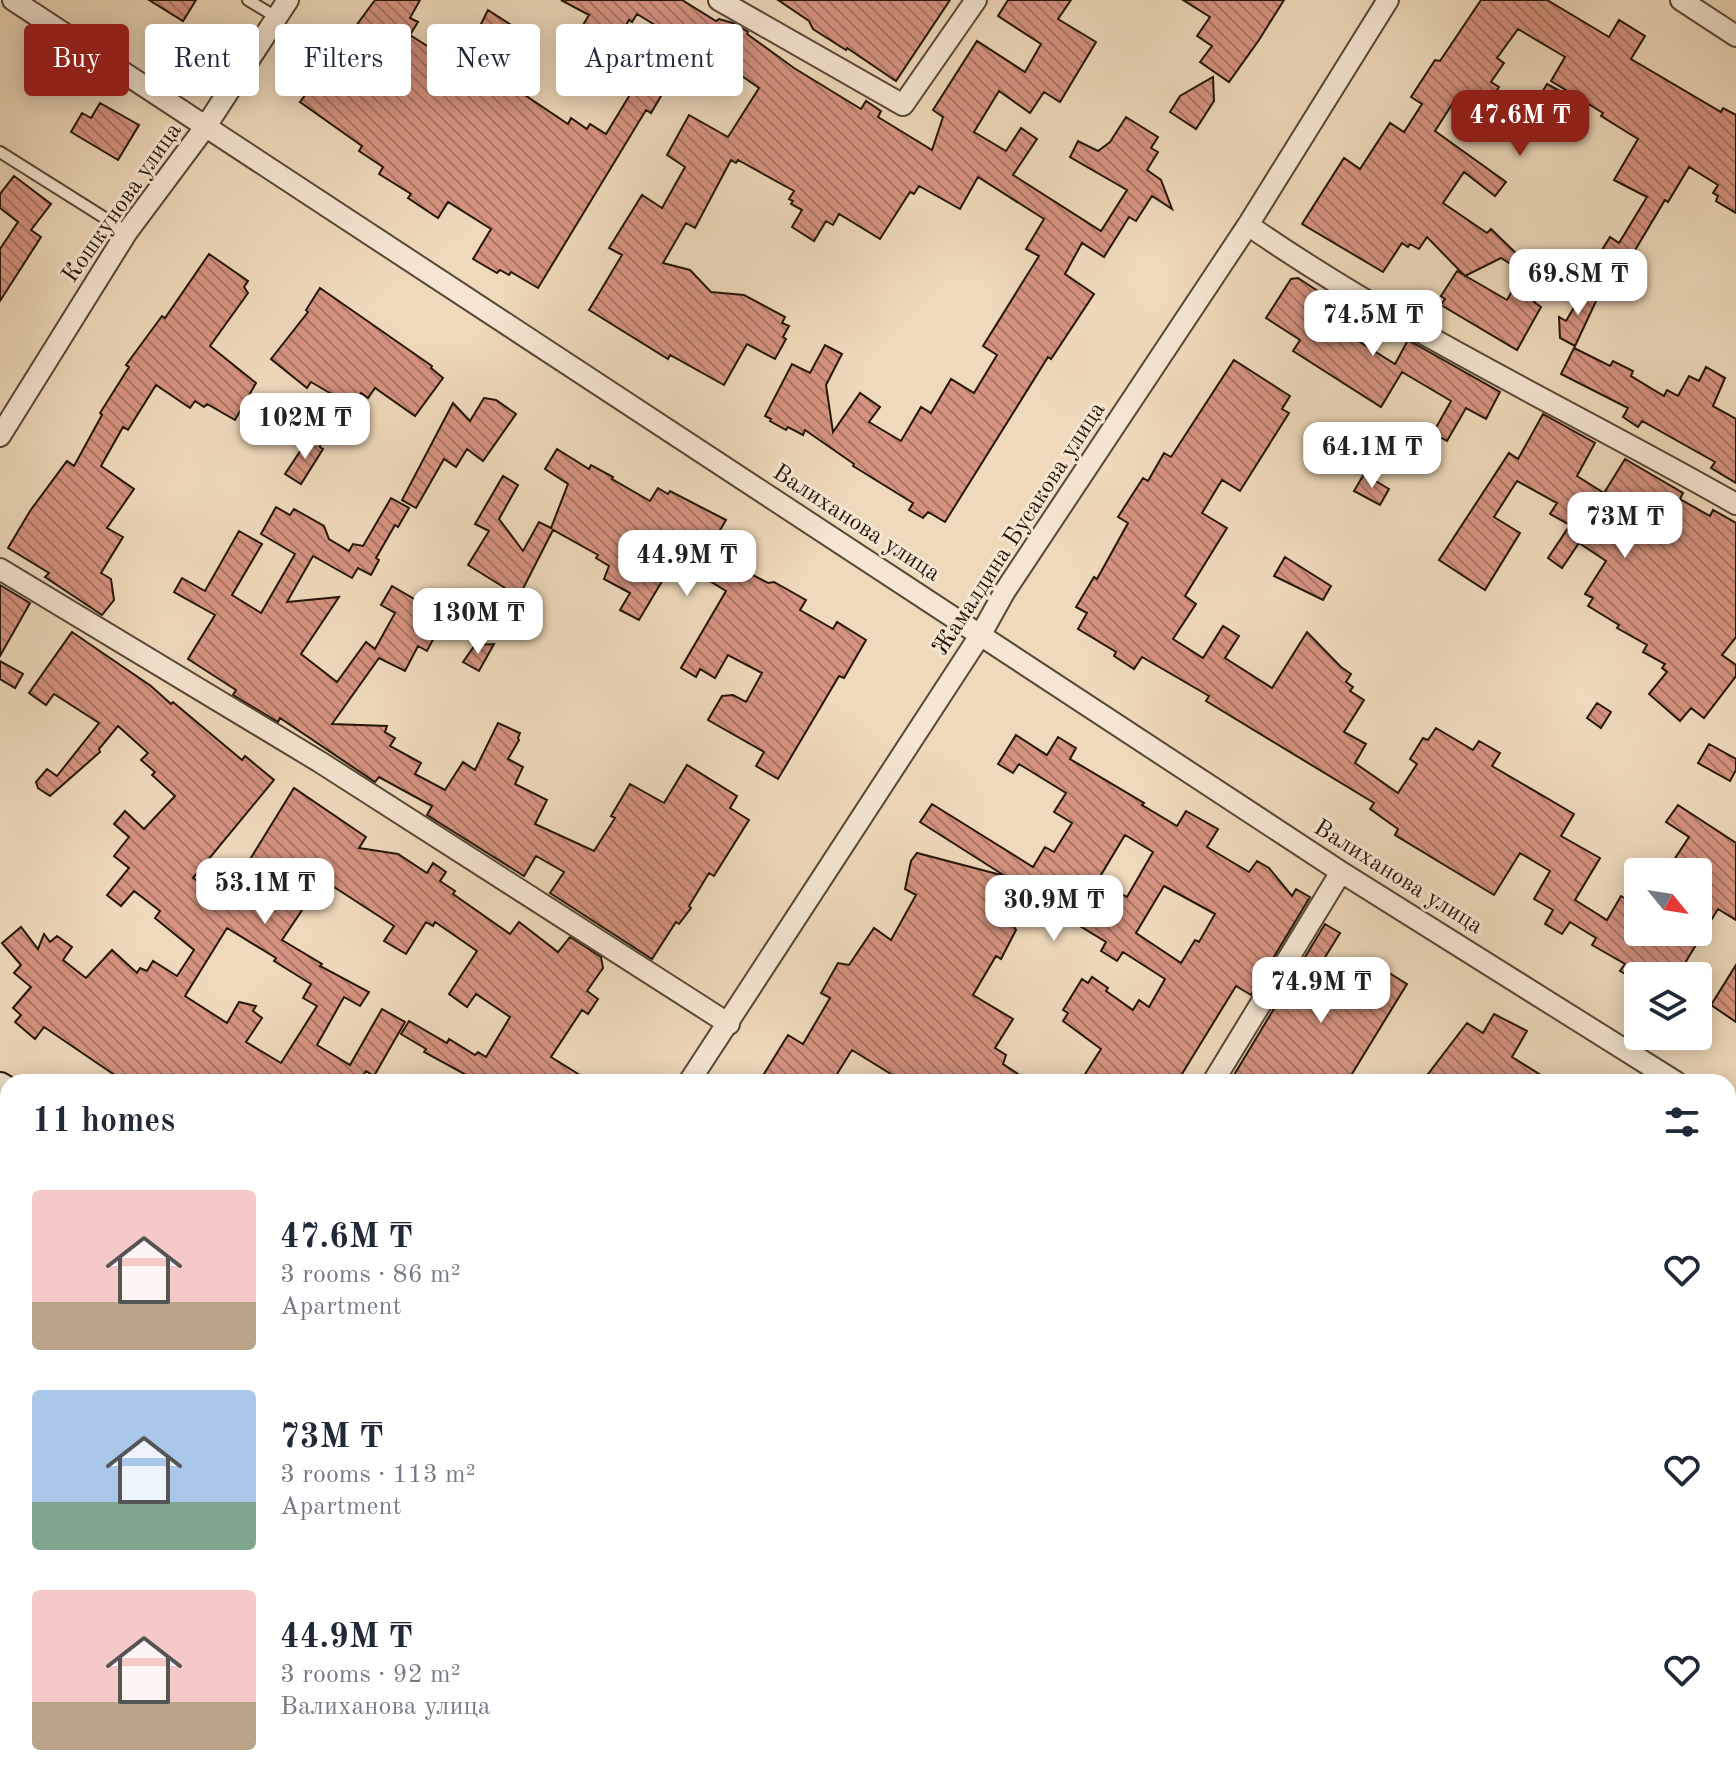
<!DOCTYPE html>
<meta charset="utf-8">
<style>
:root{--surface:#fff;--page:#f2f2f3;--text:#1f2937;--muted:#747a83;--accent:#8f2418}
body{margin:0;font-family:"Old Standard TT",serif;background:var(--page);color:var(--text);height:100vh;display:flex;flex-direction:column;font-size:30px;white-space:nowrap}
*{box-sizing:border-box;margin:0}
p{font-size:26px;color:var(--muted)}
.icon{flex:none;width:44px;height:44px;fill:none;stroke:currentColor;stroke-width:2;stroke-linecap:round;stroke-linejoin:round}
.map{position:relative;flex:1;overflow:hidden}
.side{position:absolute;left:0px;top:1074px;width:1736px;height:714px;display:flex;flex-direction:column;background:var(--surface);border-radius:24px 24px 0 0;box-shadow:0 4px 20px #0003}
.side>*{flex:none}
.top-card{position:absolute;left:24px;top:24px;width:800px;height:72px;display:flex;gap:16px}
.needle{width:52px;rotate:120deg}
.buttons{position:absolute;left:1624px;top:858px;display:grid;gap:16px}
.buttons a{display:grid;place-items:center;width:88px;height:88px;border-radius:8px;background:var(--surface);box-shadow:0 4px 20px #0003;font-size:40px}
.price{position:absolute;translate:-50% -68px;padding:0 18px;border-radius:16px;background:#fff;color:#222;font-size:26px;line-height:52px;filter:drop-shadow(0 2px 4px #0008)}
.price::after{content:'';position:absolute;left:50%;top:48px;width:24px;height:18px;margin-left:-12px;background:inherit;clip-path:polygon(0 0,100% 0,50% 100%)}
.price.on{background:var(--accent);color:#fff}
ul{padding:0;list-style:none}
li{display:flex;align-items:center;gap:24px;height:200px;padding:0 32px}
li span{display:grid;place-items:center;flex:none;width:224px;height:160px;border-radius:8px;color:#555}
li>.icon{margin-inline-start:auto}
span .icon{width:96px;height:96px;fill:#fffc;stroke-width:1}
li b{font-size:34px}
h2{display:flex;justify-content:space-between;align-items:center;height:96px;padding:0 32px;font-size:34px}
.chip{padding:0 28px;border-radius:8px;background:var(--surface);box-shadow:0 4px 20px #0003;font-size:28px;line-height:72px}
.chip.on{background:var(--accent);color:#fff}
.map>svg:first-child{display:block}
.building{fill:url(#building-back-hatch);stroke:#251609;stroke-width:2;fill-rule:evenodd}
.lines{fill:none;stroke-linecap:round;stroke-linejoin:round}
.service-casing{stroke:#574735;stroke-width:14}
.minor-casing{stroke:#574735;stroke-width:24}
.secondary-casing{stroke:#251609;stroke-width:32}
.service{stroke:#f4e6d2;stroke-width:10}
.minor{stroke:#f4e6d2;stroke-width:20}
.secondary{stroke:#f4e6d2;stroke-width:28}
.labels{text-anchor:middle;stroke-width:6;stroke-linejoin:round;paint-order:stroke}
.street-label{font-size:24px;fill:#251609;stroke:#f4e6d2}
</style>
<div class="map">
<svg width="1736" height="1787" viewBox="0 0 1736 1787">
<defs>
<pattern id="building-back-hatch" width="6" height="6" patternUnits="userSpaceOnUse" patternTransform="scale(2)"><rect width="6" height="6" fill="#d69380"/><path d="M-1 5l2 2M0 0l6 6M5-1l2 2" fill="none" stroke="#ad7767"/></pattern>
</defs>
<rect width="100%" height="100%" fill="#eed9ba"/>
<filter id="stains"><feTurbulence type="fractalNoise" baseFrequency=".0025" numOctaves="4"/><feColorMatrix values="0 0 0 0 .2 0 0 0 0 .09 0 0 0 0 .02 0 0 0 .5 -.17"/></filter>
<radialGradient id="worn" r=".72"><stop offset=".6" stop-color="#630" stop-opacity="0"/><stop offset="1" stop-color="#630" stop-opacity=".3"/></radialGradient>
<path class="building" d="M149 0H196L183 21Z
M375 0H420L410 18 418 22 410 35 495 89 501 79 568 124 571 118 587 129 590 124 606 134 651 60 674 74 651 113 646 110 538 288 511 272 509 275 500 270 497 273 473 259 491 229 448 202 438 218 408 198 411 194 379 174 383 167 359 151 362 146 300 102Z
M561 0H682L716 21 719 19 733 23 748 32 747 34 794 68 861 109 866 101 881 111 878 117 932 150 943 117 933 110 977 41 1025 72 1041 44 998 16 1008 0H1071L1058 19 1096 42 1060 102 1044 92 1030 113 999 91 974 132 1006 151 1021 128 1037 139 1013 175 1101 231 1127 190 1070 157 1078 141 1098 151 1110 142 1126 117 1158 137 1151 148 1158 152 1147 170 1161 180 1172 209 1152 196 1136 221 1129 217 1104 257 1082 243 1065 274 1094 294 1051 359 1048 357 945 522 928 512 923 518 909 510 913 503 853 466 854 464 805 430 803 435 788 427 786 430 770 421 771 419 765 416 792 364 810 373 825 345 842 354 826 385 833 432 860 393 880 407 869 422 901 441 921 407 931 413 951 379 974 393 997 355 983 346 1039 256 1026 249 1044 219 978 177 960 209 919 186 914 194 910 192 880 239 839 214 833 225 826 221 814 241 792 227 802 210 791 204 793 201 789 199 794 191 738 160 736 163 731 160 695 228 686 223 663 263 690 270 711 292 744 295 785 317 782 323 789 326 783 337 786 339 775 359 747 344 724 385 670 355 668 359 589 310 622 255 609 248 642 195 662 208 685 167 667 155 689 115 728 137 759 88 722 62 712 85 707 82 703 88 666 66 681 41 637 14 632 22 629 20 612 50 580 30 589 15Z
M778 0H950L896 81 847 48 846 50 813 29 809 21Z
M1183 0H1284L1259 40 1229 82 1200 62 1212 46 1197 36 1210 17Z
M1481 0H1547L1609 37 1619 20 1645 36 1631 59 1721 112 1723 108 1736 115V213L1716 201 1718 196 1713 193 1718 185 1689 167 1668 202 1665 200 1634 252 1642 257 1631 274 1597 258 1610 237 1619 243 1647 197 1614 180 1638 139 1601 116 1603 113 1551 81 1565 57 1518 29 1497 58 1504 63 1491 82 1499 87 1490 100 1499 120 1458 95 1435 131 1506 182 1495 196 1464 172 1443 203 1487 233 1491 229 1524 261 1531 251 1555 266 1534 302 1541 307 1517 350 1441 305 1445 299 1441 296 1457 271 1507 300 1523 272 1501 258 1465 276 1427 237 1419 249 1410 244 1408 247 1402 243 1383 272 1302 224 1344 158 1360 169 1390 123 1404 132 1422 104 1411 97 1435 60 1440 61Z
M488 10 539 43 530 58 500 38 479 28Z
M1213 77 1214 101 1196 129 1170 112 1180 96Z
M1547 84 1562 92 1552 107 1538 99Z
M100 103 139 125 118 160 71 132 82 113 91 118Z
M14 176 51 204 31 230 41 237 0 301V249L18 222 0 208V194Z
M209 254 248 281 244 287 248 293 210 346 256 383 235 420 207 404 204 407 195 401 190 408 156 385 128 430 123 427 101 466 134 489 107 528 123 537 101 573 111 579 114 600 102 615 45 577 49 573 8 548 30 511 67 461 74 466 102 415 100 413 129 367 126 365 162 316 165 318Z
M1298 278 1347 310 1336 327 1395 364 1408 340 1500 392 1486 419 1466 408 1447 441 1433 433 1451 401 1402 372 1381 407 1293 351 1300 340 1266 318 1291 279Z
M1588 284 1598 297 1575 346 1560 338 1559 317 1566 321Z
M320 288 432 366 431 368 443 378 415 416 375 388 368 398 361 393 352 406 311 382 307 388 271 359 308 312 306 310Z
M1574 348 1610 366 1613 361 1633 371 1631 376 1664 396 1667 390 1678 396 1689 376 1699 381 1706 367 1725 378 1713 406 1736 419V483L1711 468 1715 462 1642 421 1638 427 1623 417 1628 408 1561 374Z
M1234 360 1290 396 1282 409 1289 413 1240 491 1222 480 1202 513 1227 528 1185 596 1196 604 1173 639 1203 658 1223 626 1239 636 1225 658 1272 688 1307 632 1341 667 1351 674 1346 682 1353 687 1350 691 1364 700 1344 732 1366 744 1355 763 1398 793 1417 764 1410 759 1423 738 1428 740 1436 728 1473 750 1479 741 1500 753 1492 766 1574 814 1561 836 1600 858 1575 900 1607 920 1621 896 1638 906V932H1698V912L1707 898 1698 893V872H1666L1689 837 1666 822 1678 805 1736 843V920L1718 909 1677 976H1638L1636 980 1620 971 1625 964 1592 945 1596 938 1570 922 1562 934 1545 924 1553 910 1534 899 1550 871 1520 853 1494 895 1395 835 1398 829 1370 809 1374 803 1206 701 1209 696 1142 657 1134 669 1114 656 1116 652 1078 629 1087 613 1076 607 1094 577 1097 579 1128 523 1118 517 1143 478 1148 481 1164 453 1171 457Z
M484 398 496 400 516 414 483 461 467 449 456 467 444 459 416 508 402 500 453 403 470 421Z
M1543 414 1595 443 1577 476 1604 493 1625 459 1683 493 1680 499 1710 516 1713 510 1736 523V637L1722 655 1736 665V676L1704 718 1691 708 1680 721 1649 694 1667 672 1662 668 1665 664 1643 652 1647 645 1617 628 1619 625 1588 606 1593 598 1585 594 1606 561 1579 543 1562 568 1548 558 1570 525 1550 514 1557 503 1517 481 1494 517 1520 533 1485 590 1439 560 1509 453 1518 459Z
M321 438 320 447 323 449 301 484 285 474 307 441Z
M557 449 589 469 591 465 613 477 612 479 650 501 658 488 668 494 670 491 726 520 716 537 754 560 747 572 768 583 774 582 806 600 800 610 833 629 837 622 866 640 844 678 839 676 778 779 756 766 764 752 708 720 722 696 733 695 746 702 762 673 728 655 715 678 700 669 696 677 681 668 726 591 690 569 674 561 639 620 620 610 630 593 604 579 609 566 596 558 598 555 553 530 507 620 492 612 505 588 468 565 489 531 475 524 503 476 518 485 499 519 523 551 539 522 551 528 568 484 545 469Z
M1364 474 1389 489 1380 505 1354 491Z
M391 498 409 508 398 527 395 525 376 558 379 560 371 575 358 568 352 578 313 556 287 602 339 597 301 654 337 682 366 642 375 649 395 613 381 605 392 586 445 617 427 651 418 646 405 671 379 658 332 724 387 726 385 732 395 738 390 746 421 763 415 774 445 790 463 762 475 770 498 723 520 733 518 738 519 740 508 759 523 767 515 784 547 800 535 824 594 851 615 818 611 816 630 784 664 803 687 765 737 796 730 808 749 820 714 876 709 873 689 906 691 908 679 924 676 922 652 959 550 893 564 872 536 856 524 876 427 815 432 806 379 777 375 782 280 718 278 722 233 695 236 690 188 659 215 615 174 592 182 578 205 591 239 531 262 544 232 595 261 613 295 554 261 534 276 507 290 515 294 509 324 526 329 539 349 551 353 544 363 546Z
M1285 557 1331 586 1323 600 1274 576Z
M0 585 30 603 0 656Z
M72 632 151 686 171 704 173 702 242 760 245 756 274 780 193 878 224 897 236 882 294 788 366 837 359 848 398 854 427 873 433 863 446 872 440 881 455 891 453 894 510 934 519 922 558 952 570 937 601 957 603 968 587 991 598 999 588 1014 582 1010 551 1057 591 1082H479L424 1052 426 1049 401 1034 409 1021 447 1043 449 1039 475 1055 478 1052 486 1057 510 1017 476 994 467 1007 449 994 477 951 435 922 433 926 426 922 406 954 384 941 394 926 334 887 328 895 317 888 282 940 322 964 320 966 369 992 360 1006 344 997 317 1045 350 1065 382 1009 405 1022 374 1076 366 1071 364 1074 378 1082H125L44 1027 35 1039 15 1022 21 1015 13 1008 31 987 14 973 21 965 2 943 21 927 38 949 44 934 50 942 57 936 72 947 63 960 86 978 112 950 137 973 140 968 147 971 153 961 177 976 194 950 155 918 160 911 134 891 121 906 107 895 129 868 114 856 129 837 114 824 125 811 144 829 175 796 152 775 155 772 141 760 148 753 118 726 99 749 100 752 50 796 38 788 36 782 47 769 57 776 99 723 54 694 46 705 29 693ZM227 928 276 958 274 961 311 984 303 998 317 1006 281 1063 246 1042 262 1018 253 1011 256 1006 239 1002 227 1023 185 996Z
M494 644 479 671 463 662 475 645Z
M0 661 23 674 15 688 0 679Z
M1597 703 1611 712 1601 728 1587 718Z
M1016 735 1047 755 1058 737 1076 748 1070 759 1144 803 1142 805 1177 826 1186 811 1218 829 1207 847 1249 872 1257 861 1269 868 1292 896 1296 889 1310 897 1251 995 1236 986 1177 1082H1080L1101 1049 1063 1021 1068 1013 1063 1010 1082 979 1088 983 1092 977 1108 988 1106 991 1133 1010 1139 1000 1149 1007 1165 979 1123 952 1117 961 1101 951 1106 942 1016 887 997 917 1012 923 1016 930 1001 959 996 956 973 995 1013 1019 995 1048 1006 1055 1003 1064 1030 1082H904L852 1050 832 1082H759L788 1035 803 1044 830 998 821 993 838 963 849 965 874 928 891 940 916 895 905 889 911 861 917 853 1005 876 920 822 932 804 1033 867 1045 847 1054 852 1072 823 1054 812 1066 793 1019 764 1013 773 998 764ZM1125 835 1153 852 1127 897 1098 880ZM1164 886 1215 914 1199 942 1195 940 1181 963 1136 933Z
M1709 744 1736 759V770L1730 781 1698 763Z
M1325 924 1340 933 1306 988 1340 1008 1368 960 1407 984 1347 1082H1245L1234 1075Z
M1736 965V1022L1711 1005Z
M1494 1014 1527 1031 1512 1057 1552 1082H1422L1467 1023 1483 1033Z"/>
<g class="lines">
<defs>
<path id="service" d="M248 0 276 17
M0 152 127 232"/>
<path id="minor" d="M13 0 1341 872 1676 1082
M719 0 903 105 976 0
M1681 0 1736 36
M1248 225C1402 332 1573 411 1736 504
M0 436 127 232 206 126 288 0
M0 569 320 762 729 1024
M689 1082 981 634 1005 591 1248 225 1388 0
M1213 1082 1341 872
M1728 1115 1736 1120
M1728 1150 1736 1138
M1730 1620 1736 1623
M0 1624 8 1630
M215 1780 227 1787
M1317 1787 1321 1780"/>
<path id="secondary" d="M0 1087 8 1092
M1058 1780 1069 1787"/>
</defs>
<use href="#service" class="service-casing"/>
<use href="#minor" class="minor-casing"/>
<use href="#secondary" class="secondary-casing"/>
<use href="#service" class="service"/>
<use href="#minor" class="minor"/>
<use href="#secondary" class="secondary"/>
</g>
<g class="labels">
<g class="street-label">
<text transform="translate(121 202) rotate(-55)" y="8">Кошкунова улица</text>
<text transform="translate(857 522) rotate(33)" y="8">Валиханова улица</text>
<text transform="translate(1018 528) rotate(-57)" y="8">Жамалдина Бусакова улица</text>
<text transform="translate(1399 876) rotate(32)" y="8">Валиханова улица</text>
</g>
</g>
<rect width="100%" height="100%" filter="url(#stains)"/>
<rect width="100%" height="100%" fill="url(#worn)"/>
</svg>
<div class="buttons">
<a><svg class="needle" viewBox="-14 -14 28 28"><path d="M0-13l5 13h-10z" fill="#e53935"/><path d="M0 13l5-13h-10z" fill="#747a83"/></svg></a>
<a><svg class="icon" aria-label="layers" viewBox="0 0 24 24"><path d="M12 4l9 5-9 5-9-5zM3 14l9 5 9-5"/></svg></a>
</div>
<b class="price on" style="left:1520px;top:158px">47.6M ₸</b>
<b class="price" style="left:1578px;top:317px">69.8M ₸</b>
<b class="price" style="left:1373px;top:358px">74.5M ₸</b>
<b class="price" style="left:305px;top:461px">102M ₸</b>
<b class="price" style="left:1372px;top:490px">64.1M ₸</b>
<b class="price" style="left:1625px;top:560px">73M ₸</b>
<b class="price" style="left:687px;top:598px">44.9M ₸</b>
<b class="price" style="left:478px;top:656px">130M ₸</b>
<b class="price" style="left:265px;top:926px">53.1M ₸</b>
<b class="price" style="left:1054px;top:943px">30.9M ₸</b>
<b class="price" style="left:1321px;top:1025px">74.9M ₸</b>
<div class="top-card">
<a class="chip on">Buy</a>
<a class="chip">Rent</a>
<a class="chip">Filters</a>
<a class="chip">New</a>
<a class="chip">Apartment</a>
</div>
<section class="side">
<h2>11 homes<svg class="icon" aria-label="filters" viewBox="0 0 24 24"><path d="M4 7h16M4 17h16"/><circle cx="9" cy="7" r="2"/><circle cx="15" cy="17" r="2"/></svg></h2>
<ul>
<li><span style="background:linear-gradient(#f6c9c9 70%,#b9a48a 0)"><svg class="icon" aria-label="home" viewBox="0 0 24 24"><path d="M3 11l9-7 9 7M6 9v11h12V9"/></svg></span><div><b>47.6M ₸</b><p>3 rooms · 86 m²</p><p>Apartment</p></div><svg class="icon" aria-label="heart" viewBox="0 0 24 24"><path d="M12 20l-8-8c-3-5 5-10 8-4 3-6 11-1 8 4z"/></svg></li>
<li><span style="background:linear-gradient(#a9c7e8 70%,#7fa58c 0)"><svg class="icon" aria-label="home" viewBox="0 0 24 24"><path d="M3 11l9-7 9 7M6 9v11h12V9"/></svg></span><div><b>73M ₸</b><p>3 rooms · 113 m²</p><p>Apartment</p></div><svg class="icon" aria-label="heart" viewBox="0 0 24 24"><path d="M12 20l-8-8c-3-5 5-10 8-4 3-6 11-1 8 4z"/></svg></li>
<li><span style="background:linear-gradient(#f6c9c9 70%,#b9a48a 0)"><svg class="icon" aria-label="home" viewBox="0 0 24 24"><path d="M3 11l9-7 9 7M6 9v11h12V9"/></svg></span><div><b>44.9M ₸</b><p>3 rooms · 92 m²</p><p>Валиханова улица</p></div><svg class="icon" aria-label="heart" viewBox="0 0 24 24"><path d="M12 20l-8-8c-3-5 5-10 8-4 3-6 11-1 8 4z"/></svg></li>
</ul>
</section>
</div>
